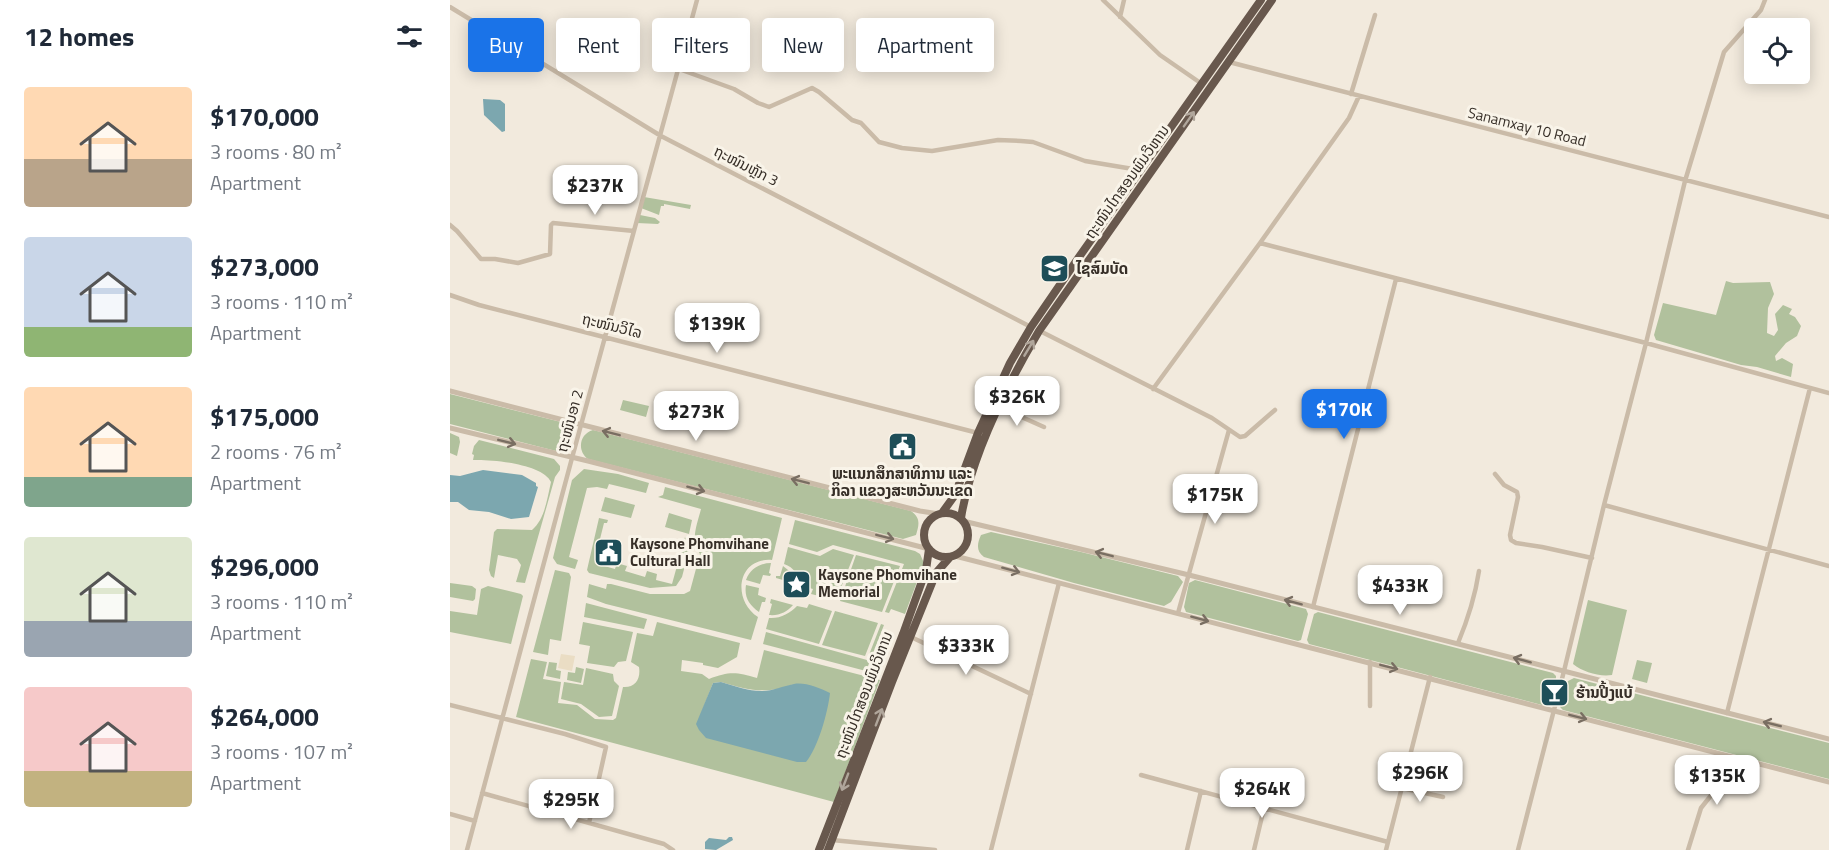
<!DOCTYPE html>
<meta charset="utf-8">
<style>
:root{--surface:#fff;--page:#f2f2f3;--text:#1f2937;--muted:#747a83;--accent:#1a73e8}
body{margin:0;font-family:"Titillium Web","Noto Sans Lao",sans-serif;background:var(--page);color:var(--text);height:100vh;display:flex;flex-direction:column;font-size:22px;white-space:nowrap}
*{box-sizing:border-box;margin:0}
p{font-size:20px;color:var(--muted)}
.icon{flex:none;width:33px;height:33px;fill:none;stroke:currentColor;stroke-width:2;stroke-linecap:round;stroke-linejoin:round}
.map{position:relative;flex:1;overflow:hidden}
.details{display:flex;flex-direction:column;background:var(--surface);width:450px}
.details>*{flex:none}
.hud{position:absolute;left:18px;top:18px;width:570px;height:54px;display:flex;gap:12px}
.tools{position:absolute;left:1294px;top:18px;display:grid;gap:12px}
.tools a{display:grid;place-items:center;width:66px;height:66px;border-radius:6px;background:var(--surface);box-shadow:0 3px 15px #0003;font-size:30px}
.price{position:absolute;translate:-50% -51px;padding:0 14px;border-radius:12px;background:#fff;color:#222;font-size:20px;line-height:39px;filter:drop-shadow(0 2px 3px #0008)}
.price::after{content:'';position:absolute;left:50%;top:36px;width:18px;height:14px;margin-left:-9px;background:inherit;clip-path:polygon(0 0,100% 0,50% 100%)}
.price.selected{background:var(--accent);color:#fff}
ul{padding:0;list-style:none}
li{display:flex;align-items:center;gap:18px;height:150px;padding:0 24px}
li span{display:grid;place-items:center;flex:none;width:168px;height:120px;border-radius:6px;color:#555}
li>.icon{margin-inline-start:auto}
span .icon{width:72px;height:72px;fill:#fffc;stroke-width:1}
li b{font-size:26px}
h2{display:flex;justify-content:space-between;align-items:center;height:72px;padding:0 24px;font-size:26px}
.tag{padding:0 21px;border-radius:6px;background:var(--surface);box-shadow:0 3px 15px #0003;font-size:21px;line-height:54px}
.tag.selected{background:var(--accent);color:#fff}
main{display:flex;flex:1;min-height:0}
.map>svg:first-child{display:block}
.green{fill:#b1c19d;fill-rule:evenodd}
.plaza{fill:#eaddc4}
.water{fill:#7ca7af}
.lines{fill:none;stroke-linecap:round;stroke-linejoin:round}
.minor{stroke:#cabba8;stroke-width:4.5}
.tertiary{stroke:#cabba8;stroke-width:5}
.trunk{stroke:#68584d;stroke-width:8}
.oneway{stroke:#b0a69b}
.oneway2{stroke:#796e62}
.labels{text-anchor:middle;stroke-width:6;stroke-linejoin:round;paint-order:stroke}
.street-label{font-size:15px;fill:#372f28;stroke:#f9f4e9}
.poi-label{font-size:15px;font-weight:bold;fill:#372f28;stroke:#f9f4e9;text-anchor:start}
</style>
<main>
<section class="details">
<h2>12 homes<svg class="icon" aria-label="filters" viewBox="0 0 24 24"><path d="M4 7h16M4 17h16"/><circle cx="9" cy="7" r="2"/><circle cx="15" cy="17" r="2"/></svg></h2>
<ul>
<li><span style="background:linear-gradient(#ffd9b3 60%,#b9a48a 0)"><svg class="icon" aria-label="home" viewBox="0 0 24 24"><path d="M3 11l9-7 9 7M6 9v11h12V9"/></svg></span><div><b>$170,000</b><p>3 rooms · 80 m²</p><p>Apartment</p></div></li>
<li><span style="background:linear-gradient(#c9d6e8 75%,#8fb573 0)"><svg class="icon" aria-label="home" viewBox="0 0 24 24"><path d="M3 11l9-7 9 7M6 9v11h12V9"/></svg></span><div><b>$273,000</b><p>3 rooms · 110 m²</p><p>Apartment</p></div></li>
<li><span style="background:linear-gradient(#ffd9b3 75%,#7fa58c 0)"><svg class="icon" aria-label="home" viewBox="0 0 24 24"><path d="M3 11l9-7 9 7M6 9v11h12V9"/></svg></span><div><b>$175,000</b><p>2 rooms · 76 m²</p><p>Apartment</p></div></li>
<li><span style="background:linear-gradient(#dfe7d0 70%,#9aa5b1 0)"><svg class="icon" aria-label="home" viewBox="0 0 24 24"><path d="M3 11l9-7 9 7M6 9v11h12V9"/></svg></span><div><b>$296,000</b><p>3 rooms · 110 m²</p><p>Apartment</p></div></li>
<li><span style="background:linear-gradient(#f6c9c9 70%,#c2b280 0)"><svg class="icon" aria-label="home" viewBox="0 0 24 24"><path d="M3 11l9-7 9 7M6 9v11h12V9"/></svg></span><div><b>$264,000</b><p>3 rooms · 107 m²</p><p>Apartment</p></div></li>
</ul>
</section>
<div class="map">
<svg width="1379" height="850" viewBox="0 0 1379 850">
<rect width="100%" height="100%" fill="#f2eadd"/>
<path class="green" d="M194 197 241 205 240 209 214 204V206H211L209 215 191 208Z
M190 215 205 218 210 222 208 224 187 223Z
M1276 281 1283 283 1320 282 1324 294 1318 308 1317 333 1324 336 1328 330 1325 314 1333 305 1342 309 1339 314 1345 317 1351 326 1347 336 1336 343 1325 356 1326 361 1332 358 1343 364 1341 377 1307 367 1291 365 1206 340 1204 335 1213 303 1266 315Z
M0 394 115 423C128 432 120 450 106 451L0 424Z
M173 400 199 406 196 417 170 410Z
M143 430 461 511C471 518 469 525 466 535L453 539 138 459C127 451 129 434 143 430Z
M0 433 9 437 10 442 7 456 0 453Z
M29 440 104 459 110 466V470L105 477 75 583 66 582 71 565 67 559 48 555 44 578 41 576 39 570 44 532 47 529 82 530C95 519 97 499 101 482 93 464 41 459 23 460L24 455 22 454 24 446Z
M134 469 168 474 199 483 196 493 159 484 157 489 147 487 137 488 119 557 128 560 125 569 107 564 103 558 122 480Z
M215 487 332 518 322 560C288 557 281 599 308 617L301 640 156 604 137 597 139 584 156 589 157 584H161L200 594H234L240 591 250 554C240 539 247 525 251 509L208 497 213 495Z
M155 497 185 505 181 518 151 511Z
M219 513 242 520 239 534 215 527Z
M149 518 158 520 157 523H154L145 559 148 561 147 564 165 569 166 566 169 567 170 564 177 566 175 571 195 577 197 571 207 574 206 580 222 584 235 537 239 550 232 577 226 586 200 588 139 573 137 570Z
M345 520 465 551 470 554 474 563 455 614 441 609 439 613 435 612 454 564 383 545 367 552 339 544Z
M541 532 631 552 728 576 733 582 721 602 714 606 624 583 534 557C526 551 527 544 531 535Z
M338 547 370 556 383 549 404 555 386 600 361 594 363 589 352 586C349 576 344 567 334 564Z
M406 555 450 566 432 612 390 601Z
M321 563 319 573 321 574 320 576 313 575 310 584 296 580C300 569 310 563 321 563Z
M333 566 343 574 347 584 326 578V576H330Z
M105 570 119 573 121 577 111 641 100 639 98 655 83 652Z
M745 580 856 609 858 614 851 640 848 641 736 612 734 607 739 583Z
M0 583 22 586 26 589 25 599 23 601 0 597Z
M296 585 309 588 308 595 316 598 315 602H312L309 612C299 605 294 597 296 585Z
M38 586 71 594 73 596 61 644 0 632V611L27 615 31 589Z
M321 599 343 605C337 612 329 616 319 615L322 604 320 603Z
M1138 600 1177 610 1162 675C1149 677 1133 672 1123 664Z
M136 603 197 619 194 629 134 617Z
M359 604 382 611 369 644 316 629 319 618C330 619 340 613 347 606L357 608Z
M385 611 428 623 415 656 372 645Z
M868 612 1103 673 1106 676C1106 687 1103 702 1092 705L859 644 857 640 864 614Z
M133 622 183 632 176 661 168 662 164 667 137 663 140 646 129 644Z
M207 622 290 643 287 657 268 668 253 665V663L232 660 231 671 252 674 259 679C279 671 287 672 307 678L314 650 430 680 384 802 66 717 81 659 97 662 93 679 111 682 108 703 127 705 145 719 163 720 166 718 173 687C185 688 191 679 189 667L181 662 187 633 203 636ZM271 682C298 690 316 695 344 684L247 724 263 683Z
M431 624 434 625 416 671 313 644 316 632 417 660Z
M1187 660 1202 663 1197 683 1182 679Z
M99 662 107 663 106 670 111 671 110 679 96 676Z
M126 667 134 669 131 683 117 680 118 672 125 673Z
M136 668 163 674 164 681 169 686 162 716 149 717 131 704 111 699 114 682 133 685Z
M1124 678 1379 743V779L1113 710 1110 707 1116 683 1118 681Z"/>
<path class="plaza" d="M111 654 125 656 122 671 108 668Z"/>
<path class="water" d="M33 99 50 100 55 104V131L52 132 34 115Z
M33 470 72 475 86 483V486L88 487 79 517 61 519 39 512 19 510 8 502H0V475L10 476Z
M271 682C284 686 298 691 312 691 323 691 333 686 344 684 355 682 369 688 380 693 378 712 368 748 356 762H347L256 738 249 730 246 724 263 683Z
M279 837H282L283 840 266 850 255 849V842L259 838 276 840Z"/>
<g class="lines">
<path class="minor" d="M653 0 710 55 752 84
M0 7 211 136 581 327
M670 17 674 0
M779 62 1379 217
M229 69 284 89 308 103 319 107 362 88 369 92 402 120 411 123 429 142 452 148 482 151 548 140 571 141 583 142 635 161 683 169 690 172
M901 94 925 15
M0 225 7 231 31 259H45L68 263 100 254 101 225 103 223 184 231
M810 243 1196 343 1379 393
M0 295 29 305 528 433
M588 330 762 418 790 437 795 436 825 410
M703 389 810 243 899 118 909 96
M549 407 594 427
M1045 474 1054 485 1067 492 1068 497 1060 535 1061 540 1066 543 1092 547 1142 558
M1154 505 1379 566
M863 607 946 279
M728 613 779 430
M461 637 581 694
M1008 643C1018 619 1025 597 1029 571
M920 662V706
M0 705 115 734 156 747 139 823
M1277 713 1360 388
M691 775 938 842
M952 788 993 797
M32 793 214 844 223 850
M0 814 25 821
M382 840 485 850
M17 850 122 458 247 0
M541 850 609 583
M737 850 751 791
M804 850 814 808
M936 850 980 677
M1068 850 1114 671 1154 505 1196 343 1235 181 1274 52 1311 10 1315 0
M1238 850 1251 808 1290 759"/>
<path class="tertiary" d="M0 391 470 511 489 514
M0 428 138 461 479 549
M513 521 739 575 1379 739
M505 556 1379 782"/>
<path class="trunk" d="M474 535a22 22 0 1 1 44 0a22 22 0 1 1-44 0Z
M492 513 505 495 528 433 560 363 581 327 629 257 811 0
M511 518C521 456 557 385 589 331L822 0
M369 850 453 634 476 570 479 549
M378 850 442 682 486 573 500 557"/>
</g>
<defs><path id="oneway-shaft" d="M-6 0H5M1.5-3L5.5 0L1.5 3" fill="none" stroke-width="1.6" stroke-linecap="round" stroke-linejoin="round" transform="scale(1.5)"/></defs>
<g class="oneway">
<use href="#oneway-shaft" transform="translate(739 119) rotate(-55)"/>
<use href="#oneway-shaft" transform="translate(579 348) rotate(-59)"/>
<use href="#oneway-shaft" transform="translate(429 717) rotate(-69)"/>
<use href="#oneway-shaft" transform="translate(395 782) rotate(111)"/>
</g>
<g class="oneway2">
<use href="#oneway-shaft" transform="translate(161 433) rotate(-166)"/>
<use href="#oneway-shaft" transform="translate(57 442) rotate(14)"/>
<use href="#oneway-shaft" transform="translate(350 481) rotate(-166)"/>
<use href="#oneway-shaft" transform="translate(246 489) rotate(15)"/>
<use href="#oneway-shaft" transform="translate(435 537) rotate(14)"/>
<use href="#oneway-shaft" transform="translate(654 554) rotate(-166)"/>
<use href="#oneway-shaft" transform="translate(561 570) rotate(15)"/>
<use href="#oneway-shaft" transform="translate(843 602) rotate(-165)"/>
<use href="#oneway-shaft" transform="translate(750 619) rotate(15)"/>
<use href="#oneway-shaft" transform="translate(1072 660) rotate(-165)"/>
<use href="#oneway-shaft" transform="translate(939 667) rotate(14)"/>
<use href="#oneway-shaft" transform="translate(1128 717) rotate(14)"/>
<use href="#oneway-shaft" transform="translate(1322 724) rotate(-166)"/>
</g>
<defs>
<symbol id="school-square" viewBox="-11 -11 22 22"><rect x="-9" y="-9" width="18" height="18" rx="4" fill="#1e4e58" stroke="#f9f4e9"/><path d="M0-5L7-2L0 1L-7-2ZM-4 1L0 2.5L4 1V4Q0 6-4 4Z" fill="#fff"/></symbol>
<symbol id="civic-square" viewBox="-11 -11 22 22"><rect x="-9" y="-9" width="18" height="18" rx="4" fill="#1e4e58" stroke="#f9f4e9"/><path d="M-.6-6.5H3V-4.5H.6V-3L4-1V1h2V6H-6V1h2V-1L-.6-3ZM-1.2 2.5V6h2.4V2.5Z" fill="#fff"/></symbol>
<symbol id="sight-square" viewBox="-11 -11 22 22"><rect x="-9" y="-9" width="18" height="18" rx="4" fill="#1e4e58" stroke="#f9f4e9"/><path d="M0-6L1.8-2.2L6-1.7L2.9 1.2L3.7 5.4L0 3.3L-3.7 5.4L-2.9 1.2L-6-1.7L-1.8-2.2Z" fill="#fff"/></symbol>
<symbol id="bar-square" viewBox="-11 -11 22 22"><rect x="-9" y="-9" width="18" height="18" rx="4" fill="#1e4e58" stroke="#f9f4e9"/><path d="M-6-5H6L.8 .8V4.5H3.5V6h-7V4.5H-.8V.8Z" fill="#fff"/></symbol>
</defs>
<g fill-rule="evenodd">
<use href="#school-square" x="588" y="252" width="33" height="33"/>
<use href="#civic-square" x="436" y="430" width="33" height="33"/>
<use href="#civic-square" x="142" y="536" width="33" height="33"/>
<use href="#sight-square" x="330" y="568" width="33" height="33"/>
<use href="#bar-square" x="1088" y="676" width="33" height="33"/>
</g>
<g class="labels">
<g class="street-label">
<text transform="translate(1077 127) rotate(14)" y="5">Sanamxay 10 Road</text>
<text transform="translate(296 166) rotate(27)" y="5">ຖະໜົນຫຼັກ 3</text>
<text transform="translate(677 182) rotate(-55)" y="5">ຖະໜົນໄກສອນພົມວິຫານ</text>
<text transform="translate(162 326) rotate(14)" y="5">ຖະໜົນວິໄລ</text>
<text transform="translate(120 421) rotate(-75)" y="5">ຖະໜົນອາ 2</text>
<text transform="translate(414 695) rotate(-69)" y="5">ຖະໜົນໄກສອນພົມວິຫານ</text>
</g>
<g class="poi-label">
<text x="626" y="274">ໄຊສົມບັດ</text>
<text x="452" y="479" text-anchor="middle">ພະແນກສຶກສາທິການ ແລະ<tspan x="452" dy="17">ກິລາ ແຂວງສະຫວັນນະເຂດ</tspan></text>
<text x="180" y="549">Kaysone Phomvihane<tspan x="180" dy="17">Cultural Hall</tspan></text>
<text x="368" y="580">Kaysone Phomvihane<tspan x="368" dy="17">Memorial</tspan></text>
<text x="1126" y="698">ຮ້ານປີ້ງແບ້</text>
</g>
</g>
</svg>
<div class="tools">
<a><svg class="icon" aria-label="locate" viewBox="0 0 24 24"><circle cx="12" cy="12" r="6"/><path d="M12 2v4M12 18v4M2 12h4M18 12h4"/></svg></a>
</div>
<b class="price" style="left:145px;top:216px">$237K</b>
<b class="price" style="left:267px;top:354px">$139K</b>
<b class="price" style="left:567px;top:427px">$326K</b>
<b class="price selected" style="left:894px;top:440px">$170K</b>
<b class="price" style="left:246px;top:442px">$273K</b>
<b class="price" style="left:765px;top:525px">$175K</b>
<b class="price" style="left:950px;top:616px">$433K</b>
<b class="price" style="left:516px;top:676px">$333K</b>
<b class="price" style="left:970px;top:803px">$296K</b>
<b class="price" style="left:1267px;top:806px">$135K</b>
<b class="price" style="left:812px;top:819px">$264K</b>
<b class="price" style="left:121px;top:830px">$295K</b>
<div class="hud">
<a class="tag selected">Buy</a>
<a class="tag">Rent</a>
<a class="tag">Filters</a>
<a class="tag">New</a>
<a class="tag">Apartment</a>
</div>
</div>
</main>
